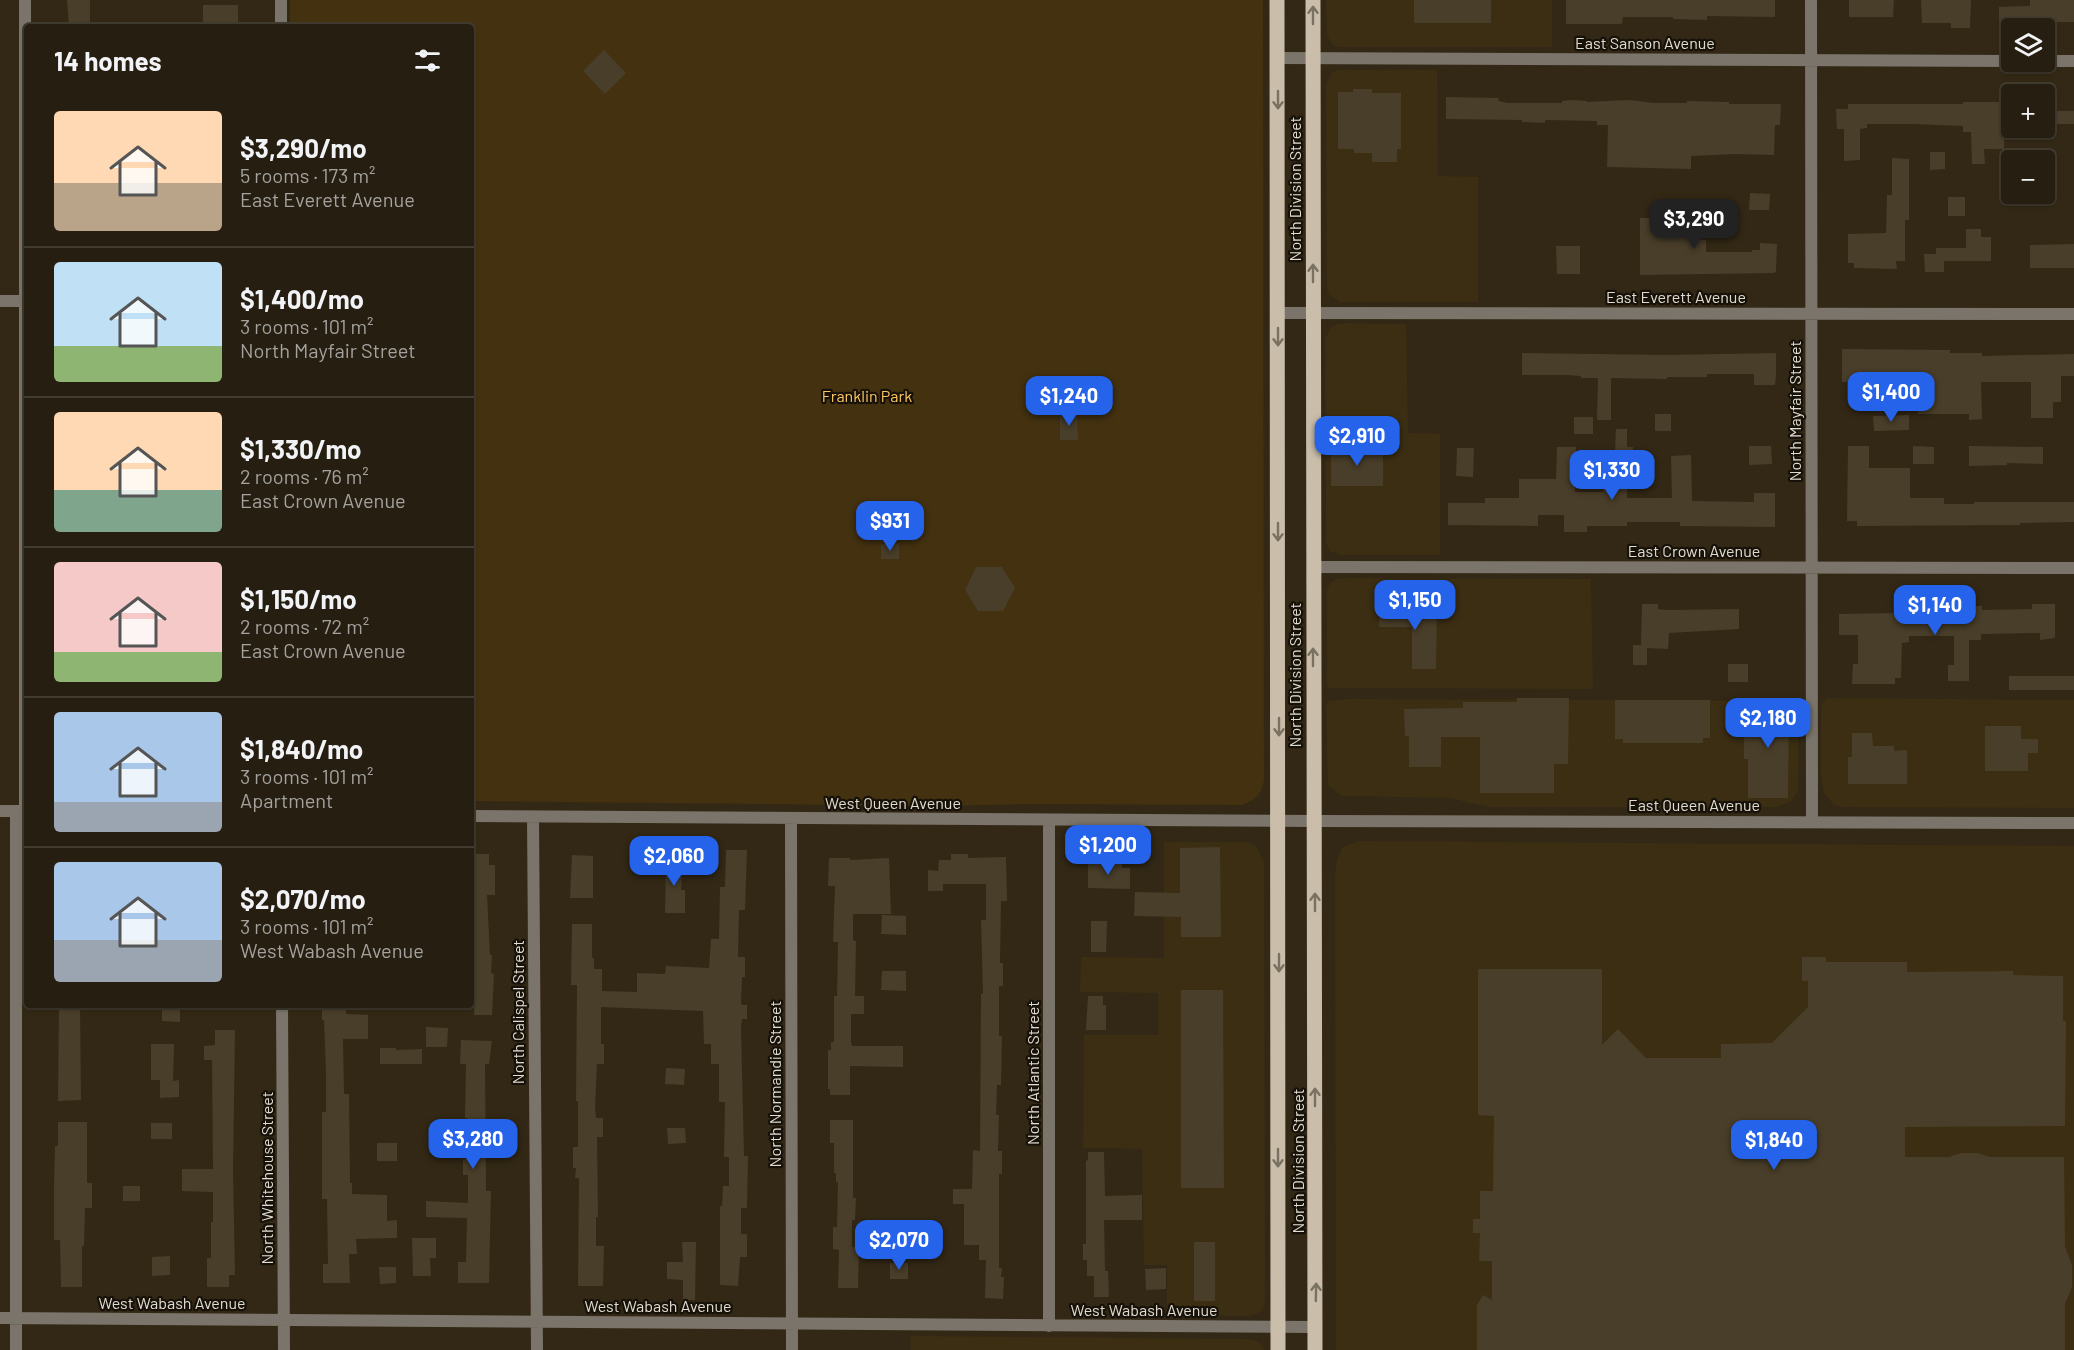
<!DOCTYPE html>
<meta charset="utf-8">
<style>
:root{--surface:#261e10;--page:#322b1e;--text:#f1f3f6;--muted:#a4a29f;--line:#423c30;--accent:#2563eb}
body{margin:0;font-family:Barlow,sans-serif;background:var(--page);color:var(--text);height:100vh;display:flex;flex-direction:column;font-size:22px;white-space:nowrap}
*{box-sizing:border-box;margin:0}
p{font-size:20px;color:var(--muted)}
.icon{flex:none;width:33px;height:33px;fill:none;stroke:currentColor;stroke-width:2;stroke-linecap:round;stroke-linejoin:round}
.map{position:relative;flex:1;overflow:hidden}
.details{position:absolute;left:24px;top:24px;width:450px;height:984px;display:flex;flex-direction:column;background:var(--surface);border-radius:6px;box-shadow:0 2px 4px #0004,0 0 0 2px var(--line)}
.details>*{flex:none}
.controls{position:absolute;left:2001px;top:18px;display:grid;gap:12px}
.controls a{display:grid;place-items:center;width:54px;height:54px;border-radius:6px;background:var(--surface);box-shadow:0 2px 4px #0004,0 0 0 2px var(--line);font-size:30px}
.price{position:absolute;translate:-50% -51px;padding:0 14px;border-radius:12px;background:var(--accent);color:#fff;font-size:20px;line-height:39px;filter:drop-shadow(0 2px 3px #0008)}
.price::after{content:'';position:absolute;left:50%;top:36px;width:18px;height:14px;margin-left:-9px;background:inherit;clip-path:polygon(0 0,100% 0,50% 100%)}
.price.active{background:#222;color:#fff}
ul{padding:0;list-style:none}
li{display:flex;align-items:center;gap:18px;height:150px;padding:0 30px}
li+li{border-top:2px solid var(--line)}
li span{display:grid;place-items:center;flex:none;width:168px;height:120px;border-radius:6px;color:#555}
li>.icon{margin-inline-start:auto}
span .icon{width:72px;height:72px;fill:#fffc;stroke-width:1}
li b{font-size:26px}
h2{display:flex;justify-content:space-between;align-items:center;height:72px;padding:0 30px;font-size:26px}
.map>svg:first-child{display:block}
.built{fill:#3c2e13}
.green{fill:#433110}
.building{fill:#493e29}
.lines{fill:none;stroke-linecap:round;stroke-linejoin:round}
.minor{stroke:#7a746a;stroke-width:12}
.tertiary{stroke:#7a746a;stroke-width:12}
.primary{stroke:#cabeab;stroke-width:15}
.oneway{stroke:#797162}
.labels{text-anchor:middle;stroke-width:4.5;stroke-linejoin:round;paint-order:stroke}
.street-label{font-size:16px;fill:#e2dbcf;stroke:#171209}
.park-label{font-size:16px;fill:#ffc760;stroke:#171209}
</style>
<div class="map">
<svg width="2074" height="1350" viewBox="0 0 2074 1350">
<rect width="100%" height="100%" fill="#332815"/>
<path class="built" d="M1326 0H1552V47H1338L1332 44 1327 35Z
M1339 70H1437L1438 176 1478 177V302H1339L1329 294 1327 288 1326 84 1332 72Z
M1344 323 1406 324 1408 433 1440 434V555H1342L1331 552 1328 548 1326 541 1325 339 1330 329 1337 324Z
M1349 578 1591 579 1593 689 1329 688 1327 684V590L1330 583 1337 579Z
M1828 698 2074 700V808L1841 807 1834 805 1824 793 1821 776V708L1823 702Z
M1349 699 1796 701 1799 706 1798 791 1791 801 1778 807H1488L1450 798 1342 796 1328 785 1326 705 1329 701Z
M1358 841 2074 846V1350H1336L1335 876 1337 859 1343 847Z
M1164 842H1247L1257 847 1264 863 1265 1303 1262 1310 1257 1314 1249 1316 1167 1315V1265H1144L1142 1149 1083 1148 1084 1035H1158V993L1080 992 1081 957 1164 958Z
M910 1336 1246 1339 1258 1341 1264 1350H911Z"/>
<path class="green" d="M290 0H1263L1264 780C1261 795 1256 800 1242 805L1029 804 940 806 471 801V27H290Z"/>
<path class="building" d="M67 0H90V27H69Z
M1414 0H1491V23H1414Z
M1566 0H1775V17L1707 16V20L1673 19V17H1623L1622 24H1566Z
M1849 0H1894L1893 17H1849Z
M1921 0H1971L1970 28H1951V23H1922Z
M2030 0H2074V22H2049V26H1999V7L2030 6Z
M203 5H238V27H203Z
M604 50 626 73 605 94 583 71Z
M1353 89H1372V93H1401V149H1397V162H1372V153H1354V149H1338V92H1353Z
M1446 97 1499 98 1498 101 1508 103H1562V101L1572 100 1587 101V102L1629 100 1654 103H1687V101L1729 102V104H1781L1780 125H1775L1774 155 1735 154 1691 156V169L1607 167 1608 125H1597V121L1545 120V123L1522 122V120L1446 119Z
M1963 102H2010V121H2004V149H1984L1985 164H1972L1971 132H1963V126L1914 124H1867V128L1860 129V160L1844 161V129H1837L1836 109H1848V104H1963Z
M2044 111H2074V124H2044Z
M1930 152H1945V169L1930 170Z
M1892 158 1909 159V220H1905V261H1896L1897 269 1854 268V263H1848V234L1886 233 1887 195H1892Z
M1750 193 1770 194 1769 210H1749Z
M1948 197H1965V216H1948Z
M1674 202H1694V239L1706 240V252H1752V250H1760V243L1777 244 1776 271 1774 273 1640 275V218H1674Z
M1966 229H1981V237H1991V261H1944V272H1925L1924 254H1936V248H1966Z
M2074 244V268H2030V245Z
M1556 246H1580V274H1557Z
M1842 349 1950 350V353H1982V356L2074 354V376H2061V402H2053V418H2031V382H1981L1982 419 1969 420V414H1918V389H1880V382H1842Z
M1522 353 1667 355 1776 353V375L1775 385H1754V374H1707V377H1667V379L1611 378V420H1597L1598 378H1581V376L1566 375H1522Z
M1060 414H1077L1078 440H1060Z
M1655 414H1671V431H1655Z
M1909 415V430L1874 431 1873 416Z
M1574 417H1593V434H1574Z
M1616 429H1627V447H1633L1632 463H1627V498H1672L1671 456 1691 455 1692 501 1754 502V493H1775V527L1680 526V522H1627V526H1587V532H1564V515H1538V526L1448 525V503H1485V498H1519V479H1556L1557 447H1576L1575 492H1603V475H1614Z
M1749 446H1771L1772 464 1749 465Z
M1848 446H1869V468H1910V498H1944V504H1974V502H2074V522L2020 523V525L1857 526V521H1847Z
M1913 446 1934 447V464H1913Z
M1969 446 2043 447V464L2007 463V465L1969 466Z
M1331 448H1383V486H1331Z
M1457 448H1474L1473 477 1456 476Z
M881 544H899V559H881Z
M976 567H1002L1015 588 1003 611H978L965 590Z
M1642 604H1658V609L1667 610 1739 609V629L1669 633 1668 649 1647 648V665H1633V645H1641Z
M2032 604H2055V638L2040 640V633L1981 634V640H1969V681H1948V665H1954V636H1909V642L1902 643 1901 678H1895V684H1852L1853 664H1858V635H1839V614L1954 612V606H1982V610L2032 609Z
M1380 605 1437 606 1436 669H1412V627H1379Z
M1728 664H1748V682H1728Z
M2009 676H2074V690H2009Z
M1517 698H1569L1568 764H1554V793H1480V737H1441V767H1409V736H1405L1404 709 1463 708V702H1517Z
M1615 700H1710V738H1703V743H1623V739H1615Z
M1747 701H1789L1788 798H1748V759H1744V736H1747Z
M1985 726H2021V739H2038V753H2028V771H1985Z
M1852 733H1872L1873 746H1894V751L1907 750V784H1848V757H1852Z
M1220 847 1221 937H1181V917L1134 916 1135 892 1180 893V848Z
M726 850H747L745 910H739L738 957H745V977H742L741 1002 742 1005H747V1019H742L741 1027 744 1156H748L747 1208H741V1234H747V1257H740L738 1286 720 1285V1206H722L723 1186H729V1157H724L725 1102H719V1064H711V1044H704L703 1011 601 1007V1044H604V1064H597L595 1108 596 1118H603V1137H597L598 1217H596V1246H604L603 1286H578L579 1178H575L576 1168H573V1147H578V1101H576L577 985H571L572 924H592V958H594V969H602V991L637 992V973L665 974 666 966 709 968 711 939H719L720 887H725Z
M471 854H489V865H495V895H487L490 955H492L491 973 494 974 492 1015H474L475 987H471L473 895H471Z
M951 854H968V858L1006 857 1007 901H1001L1000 963H1003V986H999V1036H1002L1001 1085H997L996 1115H999L998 1151H1002V1174H999V1268H1002L1001 1277H1004L1003 1299 985 1298 986 1260H979V1245H964V1204H953V1189H972L973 1150 980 1151 981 994H983L981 920H986V884H943V891H928V870L938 871 939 860H951Z
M572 855 593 856V898H570Z
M666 858 683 859 681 890H685V913H665Z
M829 858H850V860L889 858 891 914H853V940L856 941 855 996H864V1014H851V1042L852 1046H903V1067L850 1066V1095H830V1089H828V1050H831V1042H834V996H837L838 942H833L835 886H828Z
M1088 863 1122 864V868H1130V889L1088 888Z
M882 915 906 916V935L881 934Z
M1091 921H1107L1106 952H1091Z
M1802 957H1826V962H1907V972L2013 971V975L2063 976V1021H2066L2065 1126 1905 1127V1157H1949L1961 1153H1978L1990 1157H2064L2065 1247 2072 1265V1287L2065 1304V1350H1477V1305L1483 1295 1492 1300V1261H1479L1480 1233H1473V1219H1480V1191H1493L1494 1116 1478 1115V969H1602V1045L1618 1029 1646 1058H1721V1044L1772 1043 1808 1007V981H1802Z
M882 971H906V991L881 990Z
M1181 990H1223L1224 1188H1181Z
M1088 996H1103V1005H1106V1030H1086Z
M59 1005H80L81 1100 58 1101Z
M162 1005H180V1022L162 1021Z
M322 1005H342V1009H346V1014L368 1015V1039H343L344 1094H349L350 1183H352V1194L387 1195V1221L397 1220V1238L356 1239 357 1254H349L350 1283H323V1264H328L327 1199H322V1112H326V1074L324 1020H322Z
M426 1027 448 1028 447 1047H426Z
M215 1030H235L233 1171 235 1275H229V1287H207V1258H211V1222H213V1192L182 1191V1169H213L212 1060H204V1046L215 1045Z
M461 1040 492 1041 489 1064H485L486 1191H491L489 1283H458V1262H466L467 1218 426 1217V1201L468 1203V1175H463V1159H469V1132H467V1118H465L466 1064H460Z
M151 1044H174L173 1081 179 1080V1097L160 1098V1080H151Z
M380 1048H396V1050L422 1049V1064H380Z
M666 1068 685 1069 684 1085 665 1084Z
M830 1120H853V1198H856L855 1220H852V1247L859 1248 858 1288H838L839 1250 833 1249V1227H837L838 1182H836V1173H834V1143H830Z
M58 1122H87V1183H92V1208H85L84 1246H82V1287H61L60 1240H54V1184L55 1146H58Z
M151 1123H172V1139H151Z
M667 1128H685L686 1143 668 1144Z
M377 1143H397V1161H377Z
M1088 1152H1104L1105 1196 1142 1195V1220H1104L1105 1271H1108L1109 1297H1094V1276H1087V1260H1083V1244H1086V1161L1088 1160Z
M123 1186H140V1201H123Z
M897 1234V1250H881V1235Z
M412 1238H436V1258H430L431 1276H413Z
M682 1242H696L695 1300H683V1280L667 1279V1262H683Z
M1194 1242H1215V1301H1194Z
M170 1256V1275L152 1276V1257Z
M890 1263H908V1279H890Z
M379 1267H396V1283L380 1284Z
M1166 1268V1289L1146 1290 1145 1269Z"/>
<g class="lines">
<path class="minor" d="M25 0V811
M281 0V27
M1811 0 1812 822
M1279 58 2012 61
M2044 61H2074
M0 301H27
M1278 313 2074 314
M1313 567 2074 568
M0 811H23
M16 811V1350
M471 816 1314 821
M533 817 537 1350
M791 819 792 1350
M282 1005 284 1350
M0 1318 1315 1327
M1049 1326V821"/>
<path class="tertiary" d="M1314 821 2074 823"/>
<path class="primary" d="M1277 0 1278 1350
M1313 0 1315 1350"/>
</g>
<defs><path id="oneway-shaft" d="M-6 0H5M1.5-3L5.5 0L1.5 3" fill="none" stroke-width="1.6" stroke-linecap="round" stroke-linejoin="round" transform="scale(1.5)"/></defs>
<g class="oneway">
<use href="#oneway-shaft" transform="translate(1313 15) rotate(-90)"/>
<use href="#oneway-shaft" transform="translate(1278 100) rotate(90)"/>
<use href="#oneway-shaft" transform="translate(1313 273) rotate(-90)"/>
<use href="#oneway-shaft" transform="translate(1278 337) rotate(90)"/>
<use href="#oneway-shaft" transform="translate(1278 532) rotate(90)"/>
<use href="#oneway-shaft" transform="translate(1313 657) rotate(-90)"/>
<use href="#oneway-shaft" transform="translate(1279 727) rotate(90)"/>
<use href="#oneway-shaft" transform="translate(1315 902) rotate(-90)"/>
<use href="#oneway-shaft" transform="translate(1279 963) rotate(90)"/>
<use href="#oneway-shaft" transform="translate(1315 1097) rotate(-90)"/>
<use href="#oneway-shaft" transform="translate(1278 1158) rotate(90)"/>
<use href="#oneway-shaft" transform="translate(1316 1292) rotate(-89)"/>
</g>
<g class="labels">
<g class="street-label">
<text x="1645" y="49">East Sanson Avenue</text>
<text transform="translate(1295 189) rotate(-90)" y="6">North Division Street</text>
<text x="1676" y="303">East Everett Avenue</text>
<text transform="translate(1795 411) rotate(-90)" y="6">North Mayfair Street</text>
<text x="1694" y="557">East Crown Avenue</text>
<text transform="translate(1295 675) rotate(-90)" y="6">North Division Street</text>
<text x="893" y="809">West Queen Avenue</text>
<text x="1694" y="811">East Queen Avenue</text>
<text transform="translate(518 1012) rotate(-90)" y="6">North Calispel Street</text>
<text transform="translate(1033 1073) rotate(-90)" y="6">North Atlantic Street</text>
<text transform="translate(775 1084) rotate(-90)" y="6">North Normandie Street</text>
<text transform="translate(1298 1161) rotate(-90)" y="6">North Division Street</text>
<text transform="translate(267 1178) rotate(-90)" y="6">North Whitehouse Street</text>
<text x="172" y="1309">West Wabash Avenue</text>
<text x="658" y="1312">West Wabash Avenue</text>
<text x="1144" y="1316">West Wabash Avenue</text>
</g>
<g class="park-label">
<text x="867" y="402">Franklin Park</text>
</g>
</g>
</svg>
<div class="controls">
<a><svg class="icon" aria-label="layers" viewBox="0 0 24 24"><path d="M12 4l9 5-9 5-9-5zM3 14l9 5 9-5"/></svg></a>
<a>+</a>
<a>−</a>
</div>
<b class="price active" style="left:1694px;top:250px">$3,290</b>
<b class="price" style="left:1891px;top:423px">$1,400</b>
<b class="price" style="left:1069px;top:427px">$1,240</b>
<b class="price" style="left:1357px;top:467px">$2,910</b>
<b class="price" style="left:1612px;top:501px">$1,330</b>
<b class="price" style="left:890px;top:552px">$931</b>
<b class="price" style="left:1415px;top:631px">$1,150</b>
<b class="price" style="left:1935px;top:636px">$1,140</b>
<b class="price" style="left:1768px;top:749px">$2,180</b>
<b class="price" style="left:1108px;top:876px">$1,200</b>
<b class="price" style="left:674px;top:887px">$2,060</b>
<b class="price" style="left:473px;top:1170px">$3,280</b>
<b class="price" style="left:1774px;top:1171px">$1,840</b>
<b class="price" style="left:899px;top:1271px">$2,070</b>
<section class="details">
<h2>14 homes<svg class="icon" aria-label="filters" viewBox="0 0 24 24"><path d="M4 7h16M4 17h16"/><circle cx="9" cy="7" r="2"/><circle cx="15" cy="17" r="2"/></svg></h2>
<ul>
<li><span style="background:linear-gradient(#ffd9b3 60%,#b9a48a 0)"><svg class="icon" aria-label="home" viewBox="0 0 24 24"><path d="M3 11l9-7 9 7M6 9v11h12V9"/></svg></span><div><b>$3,290/mo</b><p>5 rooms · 173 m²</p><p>East Everett Avenue</p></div></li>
<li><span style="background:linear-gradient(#bfe0f5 70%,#8fb573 0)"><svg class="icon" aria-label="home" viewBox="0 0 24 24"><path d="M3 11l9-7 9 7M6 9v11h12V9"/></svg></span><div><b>$1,400/mo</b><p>3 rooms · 101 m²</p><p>North Mayfair Street</p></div></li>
<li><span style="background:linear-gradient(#ffd9b3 65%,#7fa58c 0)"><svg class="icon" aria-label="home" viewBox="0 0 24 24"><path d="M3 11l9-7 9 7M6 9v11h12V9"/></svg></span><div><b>$1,330/mo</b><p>2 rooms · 76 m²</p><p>East Crown Avenue</p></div></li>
<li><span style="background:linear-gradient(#f6c9c9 75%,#8fb573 0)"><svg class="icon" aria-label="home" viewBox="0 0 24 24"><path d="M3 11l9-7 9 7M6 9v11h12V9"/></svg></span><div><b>$1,150/mo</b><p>2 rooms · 72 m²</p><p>East Crown Avenue</p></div></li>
<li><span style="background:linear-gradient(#a9c7e8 75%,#9aa5b1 0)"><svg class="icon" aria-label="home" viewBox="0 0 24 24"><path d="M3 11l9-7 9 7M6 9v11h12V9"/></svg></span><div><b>$1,840/mo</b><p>3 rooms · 101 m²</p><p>Apartment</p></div></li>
<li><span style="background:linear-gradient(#a9c7e8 65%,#9aa5b1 0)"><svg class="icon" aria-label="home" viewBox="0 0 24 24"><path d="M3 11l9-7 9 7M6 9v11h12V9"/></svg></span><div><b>$2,070/mo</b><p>3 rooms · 101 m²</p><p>West Wabash Avenue</p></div></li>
</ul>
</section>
</div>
